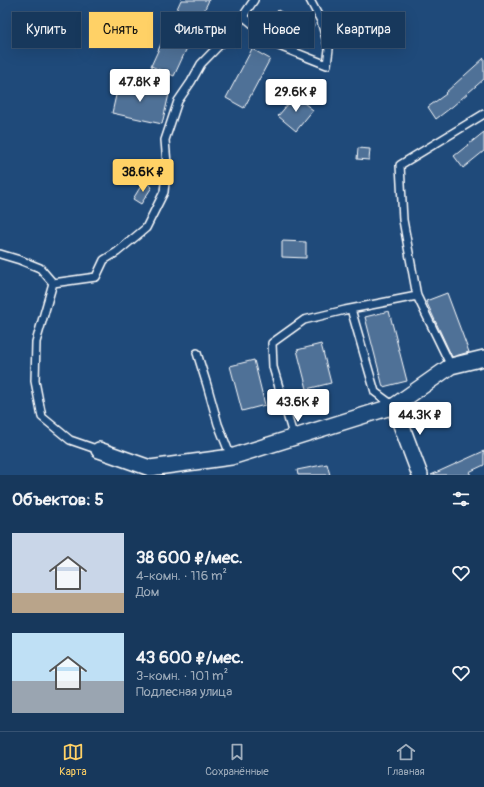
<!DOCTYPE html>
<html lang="ru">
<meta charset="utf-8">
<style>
:root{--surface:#17385c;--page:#203f62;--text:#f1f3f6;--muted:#9eacbb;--line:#365272;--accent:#ffd166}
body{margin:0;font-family:Pangolin,sans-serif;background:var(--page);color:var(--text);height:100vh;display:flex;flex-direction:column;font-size:15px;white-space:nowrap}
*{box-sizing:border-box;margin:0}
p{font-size:13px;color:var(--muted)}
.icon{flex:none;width:22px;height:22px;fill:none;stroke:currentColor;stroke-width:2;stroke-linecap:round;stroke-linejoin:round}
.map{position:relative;height:475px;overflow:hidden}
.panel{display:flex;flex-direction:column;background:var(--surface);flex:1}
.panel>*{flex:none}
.top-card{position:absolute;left:12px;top:12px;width:460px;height:36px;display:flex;gap:8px}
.price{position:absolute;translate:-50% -34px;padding:0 9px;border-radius:4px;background:#fff;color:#222;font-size:13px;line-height:26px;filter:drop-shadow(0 1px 2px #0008)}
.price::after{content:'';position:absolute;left:50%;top:24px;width:12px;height:9px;margin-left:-6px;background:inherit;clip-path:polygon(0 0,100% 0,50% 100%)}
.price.current{background:var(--accent);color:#111}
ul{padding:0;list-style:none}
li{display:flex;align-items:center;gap:12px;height:100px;padding:0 12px}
li span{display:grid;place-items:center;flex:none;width:112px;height:80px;border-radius:0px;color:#555}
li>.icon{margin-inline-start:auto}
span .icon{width:48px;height:48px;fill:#fffc;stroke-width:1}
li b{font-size:17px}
h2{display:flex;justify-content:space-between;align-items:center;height:48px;padding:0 12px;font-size:17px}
.tag{padding:0 14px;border-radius:0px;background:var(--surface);box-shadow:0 4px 16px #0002,0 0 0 1px var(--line);font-size:14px;line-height:36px}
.tag.current{background:var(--accent);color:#111}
.tab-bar{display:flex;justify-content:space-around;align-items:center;height:56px;border-top:1px solid var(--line);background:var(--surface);font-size:11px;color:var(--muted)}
.tab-bar a{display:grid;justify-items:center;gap:2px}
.tab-bar .current{color:var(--accent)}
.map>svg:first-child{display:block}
.building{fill:#507197;stroke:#fff}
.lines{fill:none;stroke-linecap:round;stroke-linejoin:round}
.service-casing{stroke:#fff;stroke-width:10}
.minor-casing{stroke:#fff;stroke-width:18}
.service{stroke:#1f4a7a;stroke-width:7}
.minor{stroke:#1f4a7a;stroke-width:15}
</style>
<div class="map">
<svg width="484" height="475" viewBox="0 0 484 475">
<rect width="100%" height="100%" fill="#1f4a7a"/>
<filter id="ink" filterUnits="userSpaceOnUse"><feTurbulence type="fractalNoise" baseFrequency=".025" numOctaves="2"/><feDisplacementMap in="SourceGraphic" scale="8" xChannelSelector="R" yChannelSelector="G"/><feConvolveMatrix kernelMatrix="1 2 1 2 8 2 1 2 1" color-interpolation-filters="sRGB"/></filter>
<g filter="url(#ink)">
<path class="building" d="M181 0H209L174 76 151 66Z
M278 10 299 23 302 17 314 25 305 40 272 20Z
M252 49 270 59 244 108 226 98Z
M484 58V79L453 106 436 119 428 107 446 94 445 93Z
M119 82 169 94 162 124 112 113Z
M295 96 313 110 296 131 278 116Z
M484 132V151L463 168 454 156Z
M358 148 370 149 369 160 357 159Z
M144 181 152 187 141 204 133 199Z
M282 241 306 242V258L282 257Z
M447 293 469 352 452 357 426 301Z
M389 311 407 381 383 387 365 317Z
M321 344 331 383 307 389 297 350Z
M254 360 265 405 242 411 230 366Z
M484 451V465L469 472 471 475H431Z
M327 464 330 475H298L297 470Z"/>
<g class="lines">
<defs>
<path id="service" d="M243 16 279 46 327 65 329 49 321 21 310 0
M0 254 20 260 40 268 53 283
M417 296 403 220 400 165 484 114
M351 309 375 392 394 406
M197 353 207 385 218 424 231 457
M294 438 273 367 272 343 304 320 345 310 417 296 451 366
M99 450 70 440 42 417 35 381 36 342 53 283 96 277 104 260 117 252 146 228 164 192 167 164 165 140 178 101 191 82 201 64 233 31 254 0"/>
<path id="minor" d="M394 406 420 475
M99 450 150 468 231 457 394 406 451 366 484 358"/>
</defs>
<use href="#service" class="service-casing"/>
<use href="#minor" class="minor-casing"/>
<use href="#service" class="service"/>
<use href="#minor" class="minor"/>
</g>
</g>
</svg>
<b class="price" style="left:140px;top:103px">47.8K ₽</b>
<b class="price" style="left:296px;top:113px">29.6K ₽</b>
<b class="price current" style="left:143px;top:193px">38.6K ₽</b>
<b class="price" style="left:298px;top:423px">43.6K ₽</b>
<b class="price" style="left:420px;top:436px">44.3K ₽</b>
<div class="top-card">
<a class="tag">Купить</a>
<a class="tag current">Снять</a>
<a class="tag">Фильтры</a>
<a class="tag">Новое</a>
<a class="tag">Квартира</a>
</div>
</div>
<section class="panel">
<h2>Объектов: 5<svg class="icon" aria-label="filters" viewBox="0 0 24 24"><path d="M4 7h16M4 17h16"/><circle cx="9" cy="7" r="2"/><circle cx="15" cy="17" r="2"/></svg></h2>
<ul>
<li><span style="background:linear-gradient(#c9d6e8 75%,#b9a48a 0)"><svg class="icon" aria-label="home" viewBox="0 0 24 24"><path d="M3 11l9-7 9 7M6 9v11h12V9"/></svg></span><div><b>38 600 ₽/мес.</b><p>4-комн. · 116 m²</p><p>Дом</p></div><svg class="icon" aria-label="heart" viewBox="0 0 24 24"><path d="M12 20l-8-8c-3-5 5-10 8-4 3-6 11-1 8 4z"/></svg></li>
<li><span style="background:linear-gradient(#bfe0f5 60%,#9aa5b1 0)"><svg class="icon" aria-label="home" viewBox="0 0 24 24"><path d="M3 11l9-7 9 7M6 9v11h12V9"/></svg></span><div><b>43 600 ₽/мес.</b><p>3-комн. · 101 m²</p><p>Подлесная улица</p></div><svg class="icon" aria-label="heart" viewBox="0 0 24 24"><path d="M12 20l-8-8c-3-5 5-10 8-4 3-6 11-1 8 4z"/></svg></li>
</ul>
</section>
<nav class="tab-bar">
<a class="current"><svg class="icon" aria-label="map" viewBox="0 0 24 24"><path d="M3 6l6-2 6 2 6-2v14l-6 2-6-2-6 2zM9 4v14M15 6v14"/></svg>Карта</a>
<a><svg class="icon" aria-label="saved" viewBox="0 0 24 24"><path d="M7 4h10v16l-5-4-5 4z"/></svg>Сохранённые</a>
<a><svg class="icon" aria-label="home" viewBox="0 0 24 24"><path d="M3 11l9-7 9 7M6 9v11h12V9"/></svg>Главная</a>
</nav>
